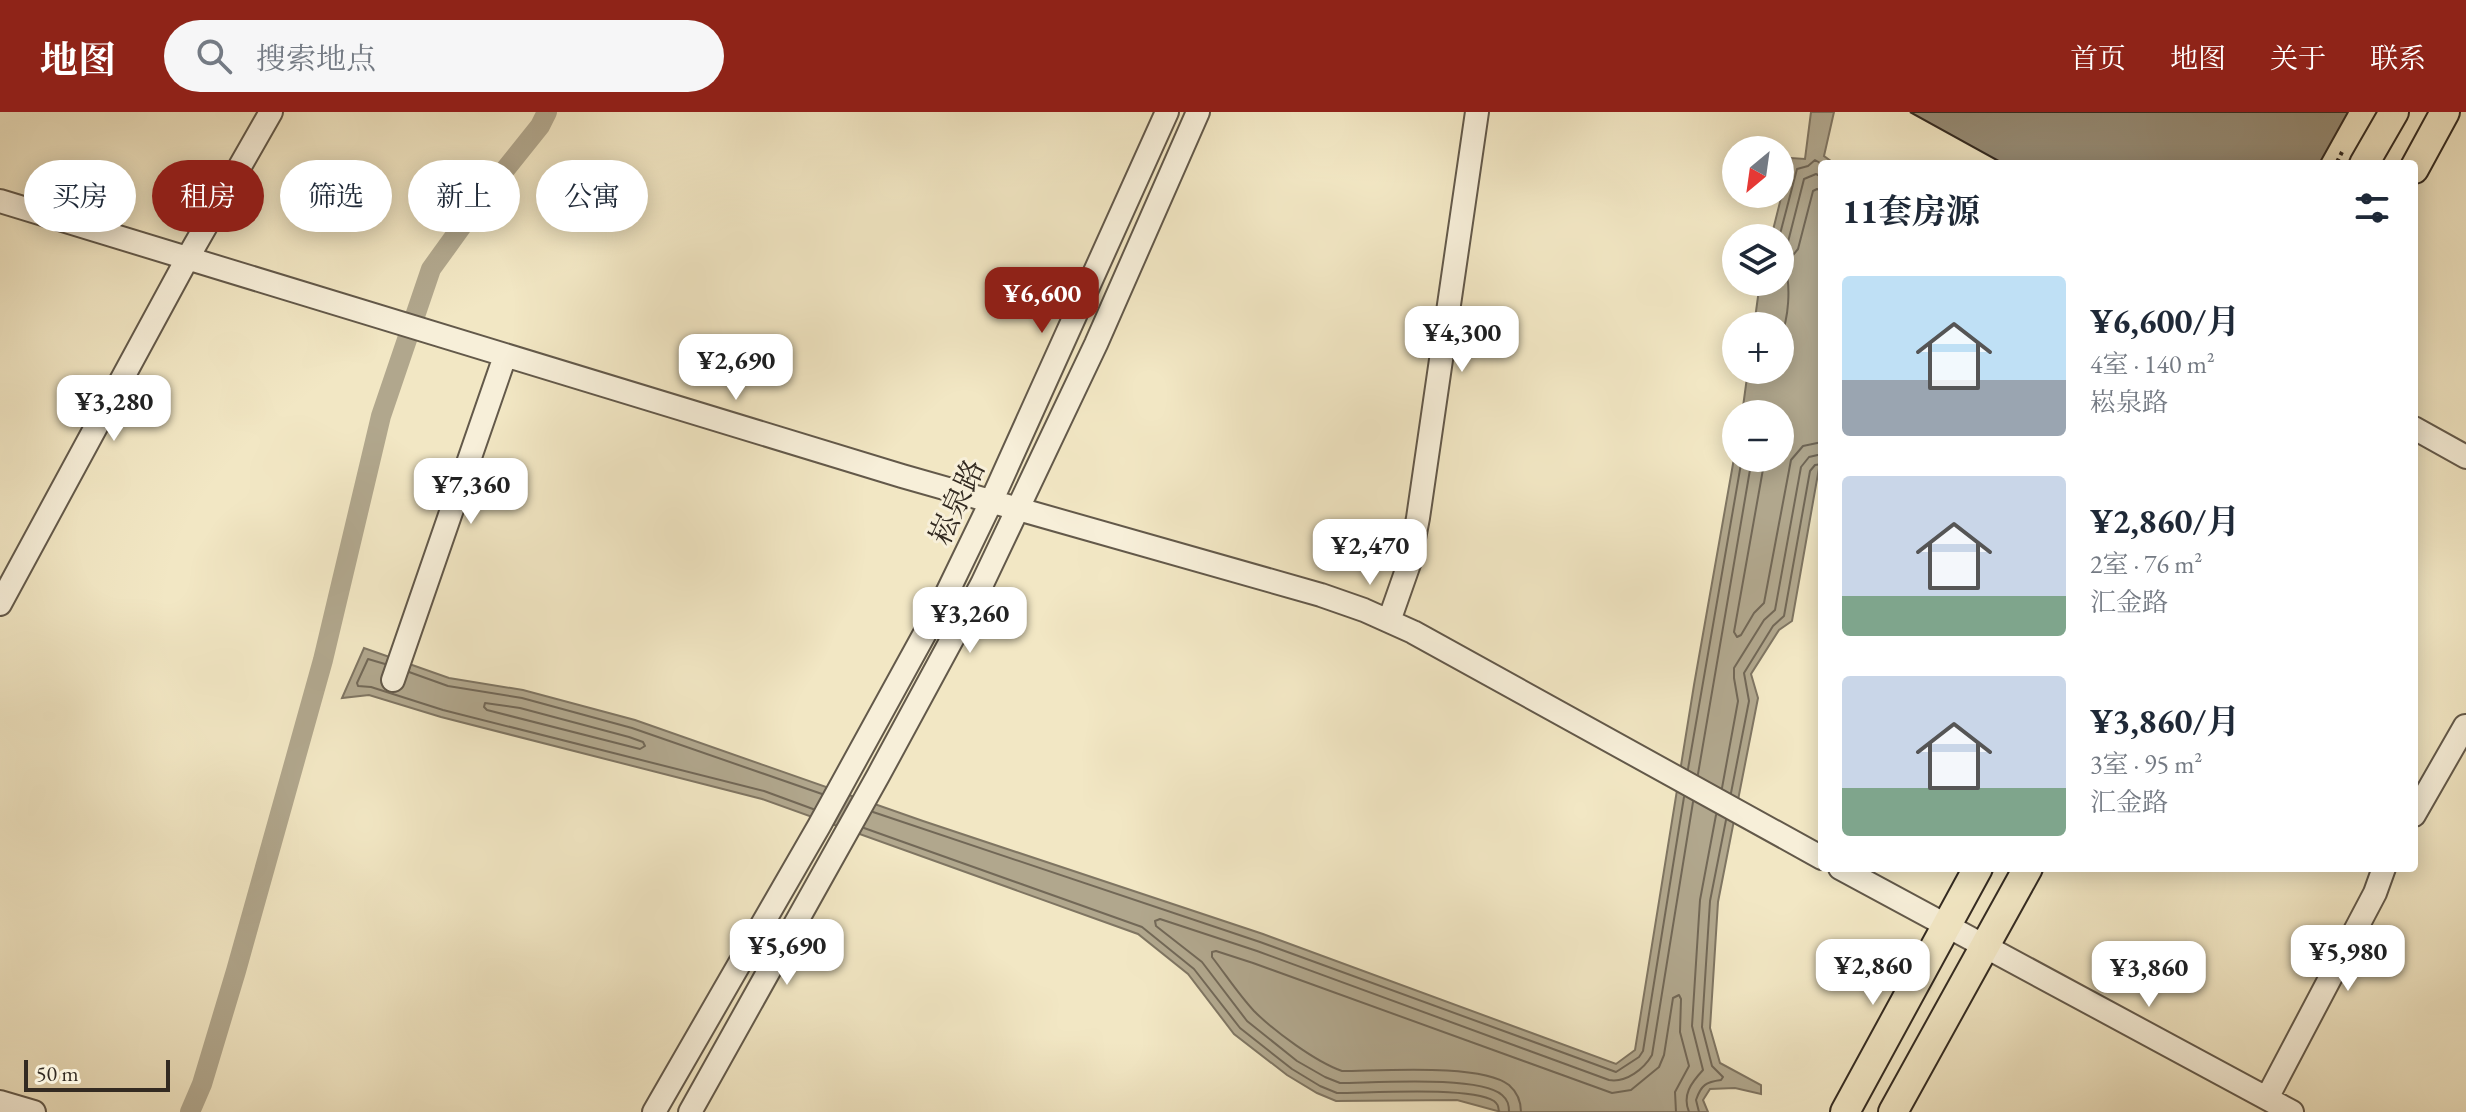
<!DOCTYPE html>
<html lang="zh">
<meta charset="utf-8">
<style>
:root{--surface:#fff;--page:#f6f6f7;--text:#1f2937;--muted:#747a83;--accent:#8f2418}
body{margin:0;font-family:"EB Garamond","Noto Serif SC",serif;background:var(--page);color:var(--text);height:100vh;display:flex;flex-direction:column;font-size:30px;white-space:nowrap}
*{box-sizing:border-box;margin:0}
p{font-size:26px;color:var(--muted)}
.icon{flex:none;width:44px;height:44px;fill:none;stroke:currentColor;stroke-width:2;stroke-linecap:round;stroke-linejoin:round}
.map{position:relative;flex:1;overflow:hidden}
.drawer{position:absolute;left:1818px;top:48px;width:600px;height:712px;display:flex;flex-direction:column;background:var(--surface);border-radius:8px;box-shadow:0 4px 20px #0003}
.drawer>*{flex:none}
.guide{position:absolute;left:24px;top:48px;width:760px;height:72px;display:flex;gap:16px}
.needle{width:52px;rotate:209deg}
.tools{position:absolute;left:1722px;top:24px;display:grid;gap:16px}
.tools a{display:grid;place-items:center;width:72px;height:72px;border-radius:50%;background:var(--surface);box-shadow:0 4px 20px #0003;font-size:40px}
.scale{position:absolute;left:24px;bottom:20px;width:146px;box-sizing:border-box;padding-left:8px;border:4px solid #332a21;border-top:0;font-size:22px;line-height:28px;white-space:nowrap;color:#332a21;-webkit-text-stroke:6px #f7efd9;paint-order:stroke}
.price{position:absolute;translate:-50% -68px;padding:0 18px;border-radius:16px;background:#fff;color:#222;font-size:26px;line-height:52px;filter:drop-shadow(0 2px 4px #0008)}
.price::after{content:'';position:absolute;left:50%;top:48px;width:24px;height:18px;margin-left:-12px;background:inherit;clip-path:polygon(0 0,100% 0,50% 100%)}
.price.selected{background:var(--accent);color:#fff}
ul{padding:0;list-style:none}
li{display:flex;align-items:center;gap:24px;height:200px;padding:0 24px}
li span{display:grid;place-items:center;flex:none;width:224px;height:160px;border-radius:8px;color:#555}
li>.icon{margin-inline-start:auto}
span .icon{width:96px;height:96px;fill:#fffc;stroke-width:1}
li b{font-size:34px}
h2{display:flex;justify-content:space-between;align-items:center;height:96px;padding:0 24px;font-size:34px}
.chip{padding:0 28px;border-radius:36px;background:var(--surface);box-shadow:0 4px 20px #0003;font-size:28px;line-height:72px}
.chip.selected{background:var(--accent);color:#fff}
header{display:flex;align-items:center;gap:48px;box-sizing:border-box;height:112px;padding:0 40px;background:var(--accent);color:#fff}
header strong{font-size:38px}
nav{display:flex;gap:44px;margin-inline-start:auto;font-size:28px}
.search{width:560px;height:72px;background:var(--page);display:flex;align-items:center;gap:20px;box-sizing:border-box;padding:0 28px;border-radius:44px;color:var(--muted);font-size:30px}
.map>svg:first-child{display:block}
.water{fill:#b1a78d;stroke:#7f7562;stroke-width:2}
.lines{fill:none;stroke-linecap:round;stroke-linejoin:round}
.shore{stroke:#726857;stroke-width:2}
.canal{stroke:#b1a78d;stroke-width:20}
.building{fill:#968c76;stroke:#332a21;stroke-width:2}
.minor-casing{stroke:#63594a;stroke-width:26}
.major-casing{stroke:#332a21;stroke-width:32}
.path{stroke:#332a21;stroke-width:4;stroke-dasharray:6 4;stroke-linecap:butt}
.minor{stroke:#f7efd9;stroke-width:22}
.major{stroke:#f2e7c4;stroke-width:28}
.labels{text-anchor:middle;stroke-width:6;stroke-linejoin:round;paint-order:stroke}
.street-label{font-size:30px;fill:#332a21;stroke:#f7efd9}
</style>
<header>
<strong>地图</strong>
<div class="search"><svg class="icon" aria-label="search" viewBox="0 0 24 24"><circle cx="10" cy="10" r="6"/><path d="M15 15l6 6"/></svg>搜索地点</div>
<nav><a>首页</a><a>地图</a><a>关于</a><a>联系</a></nav>
</header>
<div class="map">
<svg width="2466" height="1000" viewBox="0 0 2466 1000">
<rect width="100%" height="100%" fill="#f2e7c4"/>
<filter id="stains"><feTurbulence type="fractalNoise" baseFrequency=".0025" numOctaves="4"/><feColorMatrix values="0 0 0 0 .2 0 0 0 0 .09 0 0 0 0 .02 0 0 0 .5 -.17"/></filter>
<radialGradient id="worn" r=".72"><stop offset=".6" stop-color="#630" stop-opacity="0"/><stop offset="1" stop-color="#630" stop-opacity=".3"/></radialGradient>
<path class="water" d="M1811 0H1834L1824 44 1835 52H1822V339L1792 509 1779 518 1751 562 1758 586 1718 790 1710 916 1720 951 1761 973V982L1735 976 1710 977 1703 988 1708 1000H1501L1457 988 1336 989 1317 981 1287 963 1234 922 1188 862 1138 822 762 687 441 605 369 583 342 586 364 536 449 566 523 578 635 608 923 709 1263 822 1616 952 1635 938 1694 573 1736 335V346H1780V302H1742L1748 258H1780V214H1754L1760 170H1780V126H1771L1791 46 1805 47Z"/>
<g class="lines">
<path class="shore" d="M1779 126 1797 57 1808 54 1815 48 1822 52
M1780 141 1788 130 1804 67 1816 62 1822 65
M1780 227C1789 206 1791 175 1785 153L1798 137 1813 79 1817 77 1822 79
M1765 346 1734 520 1737 525 1741 523 1754 501 1764 491 1791 348 1803 334 1822 330
M385 552 368 547 357 571 358 574 371 575 443 598 764 679 813 697
M409 560 448 574 522 586 632 616 822 682
M485 591 520 596 629 625 643 630 645 634 640 637 487 598 484 595Z
M1688 657 1742 346
M1698 662 1752 346
M1722 676 1738 589 1734 566V556L1764 508 1775 498 1801 355 1809 345 1822 342
M1731 681 1749 589 1744 561 1773 514 1784 504 1810 359 1815 353 1822 352
M873 700 1260 830 1616 960 1639 945 1643 939 1684 685
M864 716 1142 815 1194 857 1240 916 1292 957 1320 974 1337 981C1370 981 1470 974 1494 989 1499 993 1498 995 1499 1000
M1509 1000C1509 993 1508 988 1502 983 1479 963 1373 971 1340 971L1325 965 1297 949 1247 909 1202 850 1156 814 1155 809 1160 807 1257 839 1609 968C1626 971 1644 957 1652 943L1693 690
M1521 1000C1521 989 1517 980 1509 973 1481 951 1379 959 1342 959 1316 950 1274 919 1254 899 1239 883 1226 863 1212 845V840L1216 839 1253 851 1612 981 1631 978 1659 955 1664 943 1673 886 1679 883 1681 887 1680 920 1689 954 1675 980 1676 1000
M1689 1000C1682 983 1691 971 1703 958L1692 914 1700 788 1716 703
M1699 1000 1696 988C1701 973 1706 970 1721 968L1723 965 1712 954 1702 915 1710 789 1726 708"/>
<path class="canal" d="M190 1000 202 972 236 859 323 548 381 304 431 157 480 89 540 14 547 0"/>
</g>
<path class="building" d="M1910 0H2348L2319 52H2004Z"/>
<g class="lines">
<defs>
<path id="minor" d="M0 89 902 364 1321 483 1364 498 1413 520 1822 746
M2414 316 2466 345
M0 492 187 147 271 0
M1389 509 1409 452 1418 406 1477 0
M393 568 505 244
M2414 703 2465 614
M1840 756 2292 1000
M2267 986 2375 781 2384 756
M0 990 34 1000
M654 1000 819 714 947 481 991 390 1167 0
M690 1000 878 664 982 472 1096 232 1198 0"/>
<path id="major" d="M2364 52 2394 0
M2414 57 2445 0
M1845 1000 1978 756
M1893 1000 2028 756"/>
</defs>
<use href="#minor" class="minor-casing"/>
<use href="#major" class="major-casing"/>
<path class="path" d="M2336 52 2342 40"/>
<use href="#minor" class="minor"/>
<use href="#major" class="major"/>
</g>
<g class="labels">
<g class="street-label">
<text transform="translate(957 390) rotate(-65)" y="10">崧泉路</text>
</g>
</g>
<rect width="100%" height="100%" filter="url(#stains)"/>
<rect width="100%" height="100%" fill="url(#worn)"/>
</svg>
<div class="tools">
<a><svg class="needle" viewBox="-14 -14 28 28"><path d="M0-13l5 13h-10z" fill="#e53935"/><path d="M0 13l5-13h-10z" fill="#747a83"/></svg></a>
<a><svg class="icon" aria-label="layers" viewBox="0 0 24 24"><path d="M12 4l9 5-9 5-9-5zM3 14l9 5 9-5"/></svg></a>
<a>+</a>
<a>−</a>
</div>
<div class="scale">50 m</div>
<b class="price selected" style="left:1042px;top:223px">¥6,600</b>
<b class="price" style="left:1462px;top:262px">¥4,300</b>
<b class="price" style="left:736px;top:290px">¥2,690</b>
<b class="price" style="left:114px;top:331px">¥3,280</b>
<b class="price" style="left:471px;top:414px">¥7,360</b>
<b class="price" style="left:1370px;top:475px">¥2,470</b>
<b class="price" style="left:970px;top:543px">¥3,260</b>
<b class="price" style="left:787px;top:875px">¥5,690</b>
<b class="price" style="left:2348px;top:881px">¥5,980</b>
<b class="price" style="left:1873px;top:895px">¥2,860</b>
<b class="price" style="left:2149px;top:897px">¥3,860</b>
<div class="guide">
<a class="chip">买房</a>
<a class="chip selected">租房</a>
<a class="chip">筛选</a>
<a class="chip">新上</a>
<a class="chip">公寓</a>
</div>
<section class="drawer">
<h2>11套房源<svg class="icon" aria-label="filters" viewBox="0 0 24 24"><path d="M4 7h16M4 17h16"/><circle cx="9" cy="7" r="2"/><circle cx="15" cy="17" r="2"/></svg></h2>
<ul>
<li><span style="background:linear-gradient(#bfe0f5 65%,#9aa5b1 0)"><svg class="icon" aria-label="home" viewBox="0 0 24 24"><path d="M3 11l9-7 9 7M6 9v11h12V9"/></svg></span><div><b>¥6,600/月</b><p>4室 · 140 m²</p><p>崧泉路</p></div></li>
<li><span style="background:linear-gradient(#c9d6e8 75%,#7fa58c 0)"><svg class="icon" aria-label="home" viewBox="0 0 24 24"><path d="M3 11l9-7 9 7M6 9v11h12V9"/></svg></span><div><b>¥2,860/月</b><p>2室 · 76 m²</p><p>汇金路</p></div></li>
<li><span style="background:linear-gradient(#c9d6e8 70%,#7fa58c 0)"><svg class="icon" aria-label="home" viewBox="0 0 24 24"><path d="M3 11l9-7 9 7M6 9v11h12V9"/></svg></span><div><b>¥3,860/月</b><p>3室 · 95 m²</p><p>汇金路</p></div></li>
</ul>
</section>
</div>
